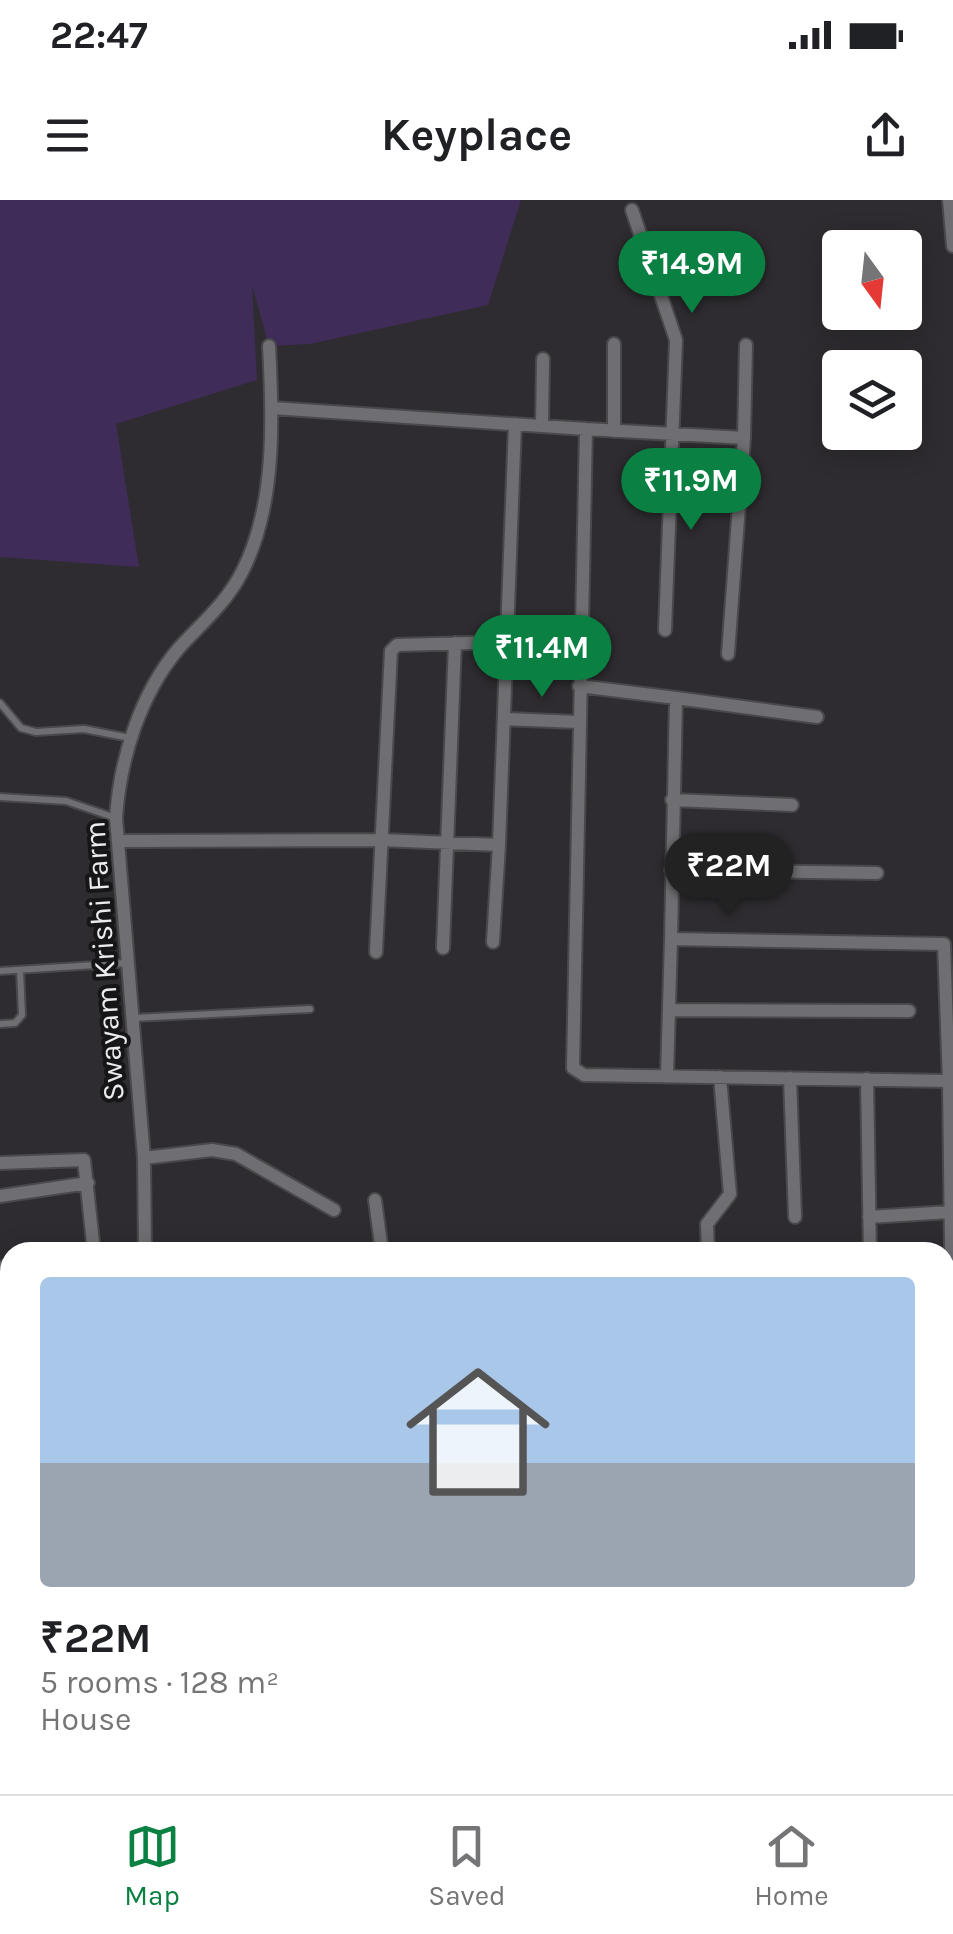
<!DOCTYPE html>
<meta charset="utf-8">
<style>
:root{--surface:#fff;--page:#f2f2f2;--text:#202124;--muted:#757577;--line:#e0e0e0;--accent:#0b8043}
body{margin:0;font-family:Karla,sans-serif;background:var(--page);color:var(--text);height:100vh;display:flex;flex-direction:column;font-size:38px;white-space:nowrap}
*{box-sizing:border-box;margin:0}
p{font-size:32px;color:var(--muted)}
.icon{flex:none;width:55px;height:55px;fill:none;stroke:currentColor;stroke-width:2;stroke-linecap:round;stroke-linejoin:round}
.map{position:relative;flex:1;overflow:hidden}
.panel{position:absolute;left:0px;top:1042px;width:955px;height:552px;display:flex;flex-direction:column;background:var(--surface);border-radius:30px 30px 0 0;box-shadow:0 5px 25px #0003}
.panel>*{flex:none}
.needle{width:65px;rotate:165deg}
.fabs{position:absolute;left:822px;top:30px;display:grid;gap:20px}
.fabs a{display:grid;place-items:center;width:100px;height:100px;border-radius:10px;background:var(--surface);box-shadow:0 5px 25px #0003;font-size:50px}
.price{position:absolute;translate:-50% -85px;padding:0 22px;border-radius:35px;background:var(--accent);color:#fff;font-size:32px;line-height:65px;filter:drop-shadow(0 2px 5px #0008)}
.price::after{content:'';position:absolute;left:50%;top:60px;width:30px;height:22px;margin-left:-15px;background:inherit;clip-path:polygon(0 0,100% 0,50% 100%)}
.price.active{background:#222;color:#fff}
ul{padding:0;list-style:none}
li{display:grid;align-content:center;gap:20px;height:530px;padding:0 40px}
li span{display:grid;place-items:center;height:310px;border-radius:10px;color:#555}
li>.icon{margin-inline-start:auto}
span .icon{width:180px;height:180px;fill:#fffc;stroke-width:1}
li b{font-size:42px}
.status{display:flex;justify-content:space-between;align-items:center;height:70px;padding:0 50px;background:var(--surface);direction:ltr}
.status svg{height:28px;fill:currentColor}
header{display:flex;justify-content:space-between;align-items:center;height:130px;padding:0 40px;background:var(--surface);font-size:45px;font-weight:700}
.tab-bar{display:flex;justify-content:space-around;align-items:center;height:140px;border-top:2px solid var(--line);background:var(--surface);font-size:28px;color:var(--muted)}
.tab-bar a{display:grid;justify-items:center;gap:5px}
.tab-bar .active{color:var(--accent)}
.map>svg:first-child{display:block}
.green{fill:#402c58}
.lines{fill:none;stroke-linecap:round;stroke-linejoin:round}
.service-casing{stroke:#49484b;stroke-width:10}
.minor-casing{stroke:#49484b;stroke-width:16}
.primary-casing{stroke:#49484b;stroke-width:24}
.service{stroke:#6f6e72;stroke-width:6}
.minor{stroke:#6f6e72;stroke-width:12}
.primary{stroke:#9f87bf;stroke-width:20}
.labels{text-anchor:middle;stroke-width:8;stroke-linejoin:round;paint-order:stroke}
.street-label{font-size:30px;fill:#ecebed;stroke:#161517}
</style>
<div class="status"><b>22:47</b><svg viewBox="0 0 49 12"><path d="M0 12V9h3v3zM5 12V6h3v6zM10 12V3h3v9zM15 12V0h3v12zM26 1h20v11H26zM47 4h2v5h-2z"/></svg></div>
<header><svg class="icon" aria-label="menu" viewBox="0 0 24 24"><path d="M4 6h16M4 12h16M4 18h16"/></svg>Keyplace<svg class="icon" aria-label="share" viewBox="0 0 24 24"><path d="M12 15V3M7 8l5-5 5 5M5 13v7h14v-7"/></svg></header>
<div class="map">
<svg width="953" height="1594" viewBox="0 0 953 1594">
<rect width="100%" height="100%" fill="#2e2c30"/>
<path class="green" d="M0 0H521L488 105 310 144 269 146 252 85 257 180 116 224 139 367 0 357Z"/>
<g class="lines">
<defs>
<path id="service" d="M0 503 21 528 36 532 84 529 130 538
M0 597 66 601 116 618
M0 771 127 763
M134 818 310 809
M0 824 15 823 22 815 20 770
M484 1585 485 1594
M563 1585 564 1594"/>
<path id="minor" d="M949 0 953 46
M632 10 676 140 665 430
M614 144V231
M272 208 586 229 573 868 584 875 949 881 953 1210
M542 226 543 159
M586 229 744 238
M728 454 744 238 746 145
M579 486 676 498 671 739 944 744 949 881
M676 498 817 517
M505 519 578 522
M672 600 792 605
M118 641 382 640 499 645 515 224
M671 670 877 673
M493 742 499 645
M443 748 455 443
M376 752 391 451 397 445 509 442
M669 810 909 811
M667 876 671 739
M790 878 795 1017
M867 879 870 1052
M144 958 212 950 236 954 334 1010
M0 963 84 960 94 1052
M0 996 88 983
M375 1000 382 1052
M869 1017 950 1012
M145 1052 144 958 116 618C120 559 140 494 179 448 201 424 227 402 242 372 276 306 273 219 269 146
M708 1052 707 1024 730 994 720 877
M0 1068 10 1065
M0 1109 3 1132
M0 1284 10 1296
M945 1348H953
M945 1417 953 1416
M125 1585 127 1594
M419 1585 421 1594
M882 1585 883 1594"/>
<path id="primary" d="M0 1546 10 1551
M0 1565 10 1570
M43 1585 62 1594
M83 1585 102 1594"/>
</defs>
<use href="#service" class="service-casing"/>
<use href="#minor" class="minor-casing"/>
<use href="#primary" class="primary-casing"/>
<use href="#service" class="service"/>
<use href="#minor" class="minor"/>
<use href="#primary" class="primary"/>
</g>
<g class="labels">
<g class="street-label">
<text transform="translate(104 761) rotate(-94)" y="10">Swayam Krishi Farm</text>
</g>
</g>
</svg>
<div class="fabs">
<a><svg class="needle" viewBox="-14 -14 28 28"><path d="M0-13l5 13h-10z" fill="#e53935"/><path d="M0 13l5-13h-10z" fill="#757577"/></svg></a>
<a><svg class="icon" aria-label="layers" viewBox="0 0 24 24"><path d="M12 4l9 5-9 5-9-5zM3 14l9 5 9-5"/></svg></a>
</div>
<b class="price" style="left:692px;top:116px">₹14.9M</b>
<b class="price" style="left:691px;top:333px">₹11.9M</b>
<b class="price" style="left:542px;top:500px">₹11.4M</b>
<b class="price active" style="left:729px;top:718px">₹22M</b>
<section class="panel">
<ul>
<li><span style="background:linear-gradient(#a9c7e8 60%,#9aa5b1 0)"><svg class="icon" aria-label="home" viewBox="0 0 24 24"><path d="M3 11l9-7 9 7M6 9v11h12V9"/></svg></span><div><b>₹22M</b><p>5 rooms · 128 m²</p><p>House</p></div></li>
</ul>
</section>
</div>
<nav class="tab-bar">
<a class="active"><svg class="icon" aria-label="map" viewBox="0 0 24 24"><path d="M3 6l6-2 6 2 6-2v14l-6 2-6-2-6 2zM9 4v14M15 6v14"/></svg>Map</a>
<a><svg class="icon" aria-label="saved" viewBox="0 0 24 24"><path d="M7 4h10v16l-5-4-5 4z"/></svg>Saved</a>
<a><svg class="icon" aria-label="home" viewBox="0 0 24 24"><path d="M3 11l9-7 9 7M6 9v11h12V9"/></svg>Home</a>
</nav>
